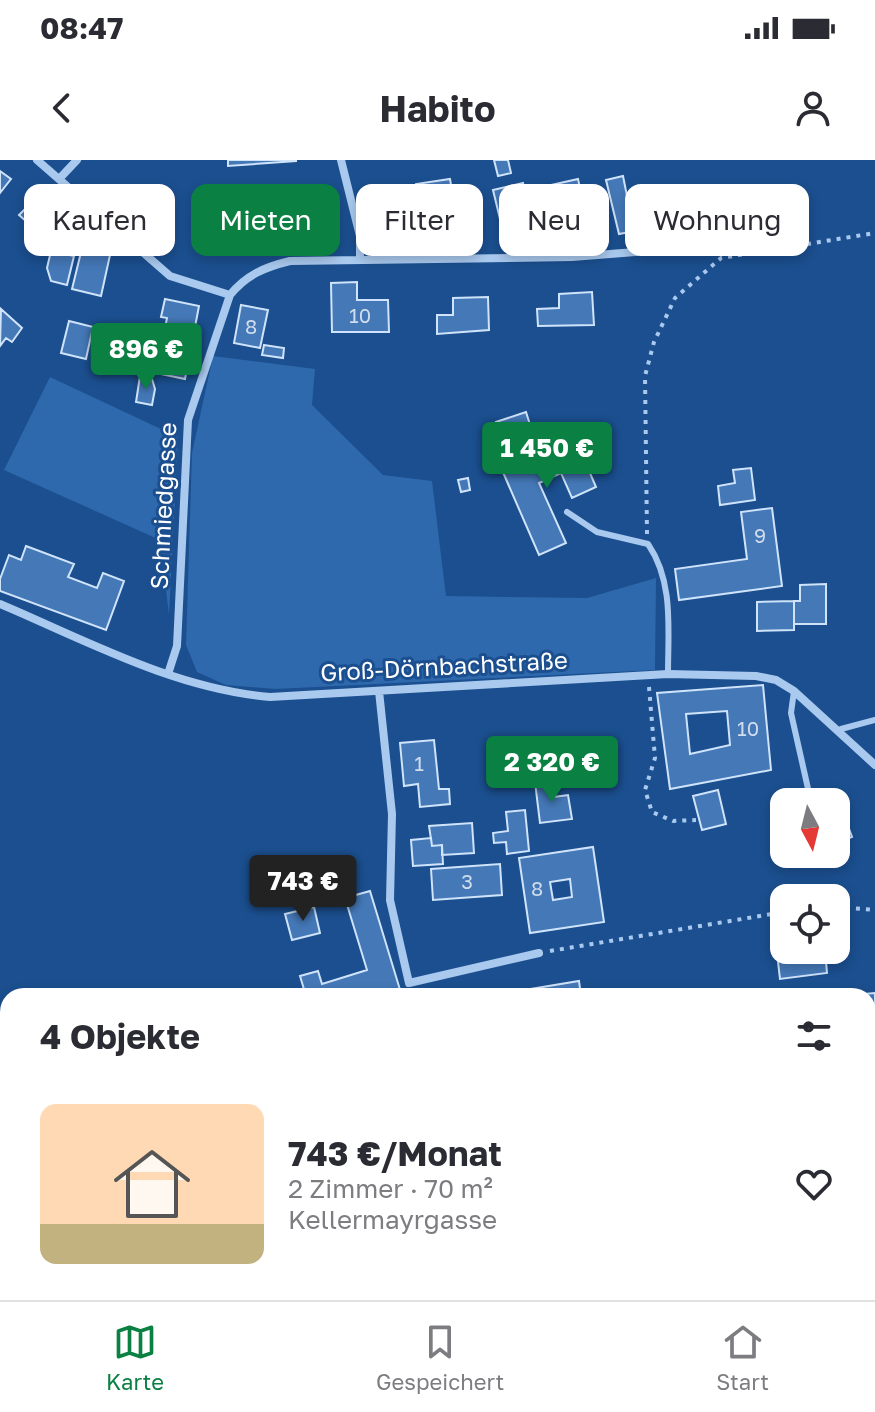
<!DOCTYPE html>
<html lang="de">
<meta charset="utf-8">
<style>
:root{--surface:#fff;--page:#f2f2f3;--text:#2b2b33;--muted:#7c7c81;--line:#e1e1e2;--accent:#0b8043}
body{margin:0;font-family:"Golos Text",sans-serif;background:var(--page);color:var(--text);height:100vh;display:flex;flex-direction:column;font-size:30px;white-space:nowrap}
*{box-sizing:border-box;margin:0}
p{font-size:26px;color:var(--muted)}
.icon{flex:none;width:44px;height:44px;fill:none;stroke:currentColor;stroke-width:2;stroke-linecap:round;stroke-linejoin:round}
.map{position:relative;flex:1;overflow:hidden}
.drawer{position:absolute;left:0px;top:828px;width:876px;height:312px;display:flex;flex-direction:column;background:var(--surface);border-radius:24px 24px 0 0;box-shadow:0 4px 12px #0003}
.drawer>*{flex:none}
.hud{position:absolute;left:24px;top:24px;width:828px;height:72px;display:flex;gap:16px}
.needle{width:52px;rotate:173deg}
.controls{position:absolute;left:770px;top:628px;display:grid;gap:16px}
.controls a{display:grid;place-items:center;width:80px;height:80px;border-radius:16px;background:var(--surface);box-shadow:0 4px 12px #0003;font-size:40px}
.price{position:absolute;translate:-50% -68px;padding:0 18px;border-radius:8px;background:var(--accent);color:#fff;font-size:26px;line-height:52px;filter:drop-shadow(0 2px 4px #0008)}
.price::after{content:'';position:absolute;left:50%;top:48px;width:24px;height:18px;margin-left:-12px;background:inherit;clip-path:polygon(0 0,100% 0,50% 100%)}
.price.on{background:#222;color:#fff}
ul{padding:0;list-style:none}
li{display:flex;align-items:center;gap:24px;height:200px;padding:0 40px}
li+li{border-top:2px solid var(--line)}
li span{display:grid;place-items:center;flex:none;width:224px;height:160px;border-radius:16px;color:#555}
li>.icon{margin-inline-start:auto}
span .icon{width:96px;height:96px;fill:#fffc;stroke-width:1}
li b{font-size:34px}
h2{display:flex;justify-content:space-between;align-items:center;height:96px;padding:0 40px;font-size:34px}
.tag{padding:0 28px;border-radius:16px;background:var(--surface);box-shadow:0 4px 12px #0003;font-size:28px;line-height:72px}
.tag.on{background:var(--accent);color:#fff}
.status{display:flex;justify-content:space-between;align-items:center;height:56px;padding:0 40px;background:var(--surface);direction:ltr}
.status svg{height:22px;fill:currentColor}
header{display:flex;justify-content:space-between;align-items:center;height:104px;padding:0 40px;background:var(--surface);font-size:36px;font-weight:700}
.tab-bar{display:flex;justify-content:space-around;align-items:center;height:112px;border-top:2px solid var(--line);background:var(--surface);font-size:22px;color:var(--muted)}
.tab-bar a{display:grid;justify-items:center;gap:4px}
.tab-bar .on{color:var(--accent)}
.map>svg:first-child{display:block}
.green{fill:#2e69ad}
.lines{fill:none;stroke-linecap:round;stroke-linejoin:round}
.stream{stroke:#9cc4f0;stroke-width:6}
.building{fill:#4478b7;stroke:#cfe3fa;stroke-width:2;fill-rule:evenodd}
.path{stroke:#a9c9ee;stroke-width:4;stroke-dasharray:4 6;stroke-linecap:butt}
.lane{stroke:#a9c9ee;stroke-width:6}
.street{stroke:#a9c9ee;stroke-width:8}
.labels{text-anchor:middle;stroke-width:6;stroke-linejoin:round;paint-order:stroke}
.number-label{font-size:20px;fill:#d0dded}
.street-label{font-size:24px;fill:#fff;stroke:#1b4f8f}
</style>
<div class="status"><b>08:47</b><svg viewBox="0 0 49 12"><path d="M0 12V9h3v3zM5 12V6h3v6zM10 12V3h3v9zM15 12V0h3v12zM26 1h20v11H26zM47 4h2v5h-2z"/></svg></div>
<header><svg class="icon" aria-label="back" viewBox="0 0 24 24"><path d="M15 5l-7 7 7 7"/></svg>Habito<svg class="icon" aria-label="person" viewBox="0 0 24 24"><circle cx="12" cy="8" r="4"/><path d="M4 21q1-7 8-7t8 7"/></svg></header>
<div class="map">
<svg width="875" height="1140" viewBox="0 0 875 1140">
<rect width="100%" height="100%" fill="#1b4f8f"/>
<path class="green" d="M213 196 315 209 312 245 383 315 432 321 446 436 587 438 656 418 655 510 276 529 226 525 197 512 186 485 192 293Z
M50 217 178 277 169 455 160 380 4 310Z"/>
<g class="lines">
<path class="stream" d="M0 892 8 994
M19 1132 20 1140"/>
</g>
<path class="building" d="M228 0H296V1L228 6Z
M494 0H508L511 13 498 16Z
M0 11 11 19 0 33Z
M623 16 628 41 651 36 655 53 632 58 635 71 619 74 606 20Z
M450 19 453 37 418 42 416 24Z
M578 19 582 38 593 36 608 81 601 83 597 64 560 69 551 25Z
M523 23 530 56 501 63 493 30Z
M438 44 442 73 401 79 397 50Z
M28 46 37 54 28 63 19 55Z
M544 58 549 80 530 84 526 62Z
M84 80 112 86 101 136 72 129Z
M51 91 74 96 67 125 51 121 47 108Z
M357 122V140H388L389 172H332L331 123Z
M592 132 594 165 538 166 537 149 559 148V134Z
M488 137 489 170 437 174V155H453V138Z
M165 139 199 146 185 219 156 213 167 158 161 157Z
M241 145 268 150 260 188 234 183Z
M1 149 22 168 12 182 6 178 0 186Z
M69 161 93 167 86 199 61 193Z
M264 185 284 188 283 198 262 195Z
M140 216 152 219 155 229 152 245 136 242Z
M526 252 532 271 502 281 496 262Z
M575 278 596 327 572 338 561 313 539 323 566 383 539 395 502 310Z
M751 308 755 340 720 345 718 326 735 323 733 310Z
M468 318 470 330 461 332 458 320Z
M772 348 782 426 679 440 675 409 747 399 741 352Z
M26 386 74 404 68 417 97 428 103 413 124 421 106 470 0 431V419L9 395 21 400Z
M826 424V464H794V441H800V425Z
M794 441V470L757 471V442Z
M763 525 771 610 670 629 657 533ZM727 551 730 585 690 594 686 554Z
M434 580 439 629H449L450 644 420 647 418 624 404 626 400 583Z
M551 620 553 637 568 635 572 659 540 663 535 622Z
M718 630 726 664 702 670 693 636Z
M839 642 852 677 836 683V644Z
M525 650 529 691 507 694 506 682 494 683 493 673 508 671 506 652Z
M472 663 474 693 442 695V685L432 686 429 666Z
M431 678 432 686 442 685 443 704 413 706 411 680Z
M593 687 604 762 530 773 519 698ZM570 719 572 737 553 740 550 722Z
M500 704 502 735 433 740 431 709Z
M370 731 401 833 306 836 300 816 318 811 322 824 367 810 345 738Z
M314 747 320 773 292 780 285 754Z
M784 775V790H825L827 813 780 819 775 776Z
M579 821 581 836H519L518 831Z
M875 833V856H868V836H841Z"/>
<g class="lines">
<path class="path" d="M647 374 645 216 654 182 675 138 721 98 875 73
M649 527 655 598 645 630 652 652 673 661 696 660
M836 747 875 750
M550 791 784 752"/>
<path class="lane" d="M567 352 597 372 648 384C674 422 668 469 668 514
M794 531 791 553 811 642
M841 569 875 560"/>
<path class="street" d="M37 0 170 116 230 135
M341 0 360 76V99
M60 18 77 0
M0 444C87 481 175 529 270 537L668 514 756 516 776 520 794 531 875 605
M168 514 177 486 188 260 230 135C246 115 265 107 290 101L572 97 686 88
M379 531 392 654 390 740 409 823 539 793"/>
</g>
<g class="labels">
<g class="number-label">
<text x="360" y="163">10</text>
<text x="251" y="174">8</text>
<text x="760" y="383">9</text>
<text x="748" y="576">10</text>
<text x="419" y="611">1</text>
<text x="467" y="729">3</text>
<text x="537" y="736">8</text>
</g>
<g class="street-label">
<text transform="translate(164 346) rotate(-87)" y="8">Schmiedgasse</text>
<text transform="translate(444 507) rotate(-3)" y="8">Groß-Dörnbachstraße</text>
</g>
</g>
</svg>
<div class="controls">
<a><svg class="needle" viewBox="-14 -14 28 28"><path d="M0-13l5 13h-10z" fill="#e53935"/><path d="M0 13l5-13h-10z" fill="#7c7c81"/></svg></a>
<a><svg class="icon" aria-label="locate" viewBox="0 0 24 24"><circle cx="12" cy="12" r="6"/><path d="M12 2v4M12 18v4M2 12h4M18 12h4"/></svg></a>
</div>
<b class="price" style="left:146px;top:231px">896 €</b>
<b class="price" style="left:547px;top:330px">1 450 €</b>
<b class="price" style="left:552px;top:644px">2 320 €</b>
<b class="price on" style="left:303px;top:763px">743 €</b>
<div class="hud">
<a class="tag">Kaufen</a>
<a class="tag on">Mieten</a>
<a class="tag">Filter</a>
<a class="tag">Neu</a>
<a class="tag">Wohnung</a>
</div>
<section class="drawer">
<h2>4 Objekte<svg class="icon" aria-label="filters" viewBox="0 0 24 24"><path d="M4 7h16M4 17h16"/><circle cx="9" cy="7" r="2"/><circle cx="15" cy="17" r="2"/></svg></h2>
<ul>
<li><span style="background:linear-gradient(#ffd9b3 75%,#c2b280 0)"><svg class="icon" aria-label="home" viewBox="0 0 24 24"><path d="M3 11l9-7 9 7M6 9v11h12V9"/></svg></span><div><b>743 €/Monat</b><p>2 Zimmer · 70 m²</p><p>Kellermayrgasse</p></div><svg class="icon" aria-label="heart" viewBox="0 0 24 24"><path d="M12 20l-8-8c-3-5 5-10 8-4 3-6 11-1 8 4z"/></svg></li>
</ul>
</section>
</div>
<nav class="tab-bar">
<a class="on"><svg class="icon" aria-label="map" viewBox="0 0 24 24"><path d="M3 6l6-2 6 2 6-2v14l-6 2-6-2-6 2zM9 4v14M15 6v14"/></svg>Karte</a>
<a><svg class="icon" aria-label="saved" viewBox="0 0 24 24"><path d="M7 4h10v16l-5-4-5 4z"/></svg>Gespeichert</a>
<a><svg class="icon" aria-label="home" viewBox="0 0 24 24"><path d="M3 11l9-7 9 7M6 9v11h12V9"/></svg>Start</a>
</nav>
